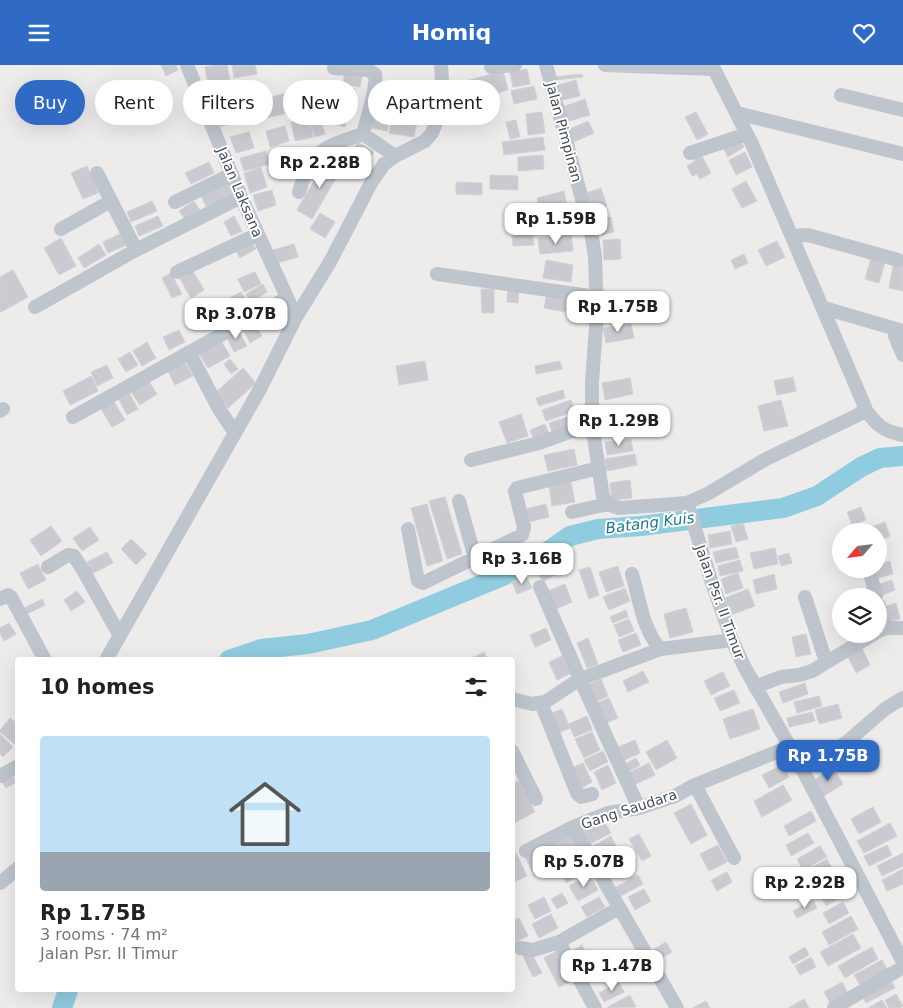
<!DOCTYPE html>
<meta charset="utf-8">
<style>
:root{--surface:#fff;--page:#f6f6f6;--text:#222;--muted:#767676;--line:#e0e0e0;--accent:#2f6bc5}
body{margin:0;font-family:"DejaVu Sans",sans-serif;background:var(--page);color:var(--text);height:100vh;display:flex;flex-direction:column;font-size:19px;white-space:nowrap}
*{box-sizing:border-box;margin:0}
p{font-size:16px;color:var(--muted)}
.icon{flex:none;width:28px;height:28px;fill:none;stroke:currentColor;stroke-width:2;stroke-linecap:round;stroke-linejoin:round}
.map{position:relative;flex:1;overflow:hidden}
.side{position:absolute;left:15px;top:592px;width:500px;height:335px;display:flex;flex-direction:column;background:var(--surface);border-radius:5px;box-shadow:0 5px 20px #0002}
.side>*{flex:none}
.banner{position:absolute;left:15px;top:15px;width:500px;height:45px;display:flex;gap:10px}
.needle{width:32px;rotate:242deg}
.controls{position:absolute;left:832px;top:458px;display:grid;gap:10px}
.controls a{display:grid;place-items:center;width:55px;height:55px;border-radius:50%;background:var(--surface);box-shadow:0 5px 20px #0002;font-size:25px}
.price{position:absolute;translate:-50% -42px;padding:0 11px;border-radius:10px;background:#fff;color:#222;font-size:16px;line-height:32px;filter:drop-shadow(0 1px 2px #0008)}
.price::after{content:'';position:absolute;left:50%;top:30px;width:15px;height:11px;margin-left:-8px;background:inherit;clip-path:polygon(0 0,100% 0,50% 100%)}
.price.on{background:var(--accent);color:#fff}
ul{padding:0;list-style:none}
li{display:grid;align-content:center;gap:10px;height:265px;padding:0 25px}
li+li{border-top:1px solid var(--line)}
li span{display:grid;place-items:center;height:155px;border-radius:5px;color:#555}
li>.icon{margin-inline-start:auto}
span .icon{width:90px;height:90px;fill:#fffc;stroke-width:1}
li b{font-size:21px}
h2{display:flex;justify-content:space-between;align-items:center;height:60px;padding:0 25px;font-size:21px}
.tag{padding:0 18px;border-radius:22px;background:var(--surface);box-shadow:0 5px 20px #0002;font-size:18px;line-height:45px}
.tag.on{background:var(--accent);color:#fff}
header{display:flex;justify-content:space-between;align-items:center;height:65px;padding:0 25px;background:var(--accent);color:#fff;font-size:22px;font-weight:800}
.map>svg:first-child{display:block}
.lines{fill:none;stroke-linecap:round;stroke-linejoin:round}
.river{stroke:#90ccdf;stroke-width:20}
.building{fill:#cacad0;stroke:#d0d2d6}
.minor{stroke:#bec5cc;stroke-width:14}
.labels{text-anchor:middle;stroke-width:4;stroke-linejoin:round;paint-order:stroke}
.street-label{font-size:14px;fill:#464e56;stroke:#fff}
.water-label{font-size:15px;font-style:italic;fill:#1d7692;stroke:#fff}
</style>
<header><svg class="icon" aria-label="menu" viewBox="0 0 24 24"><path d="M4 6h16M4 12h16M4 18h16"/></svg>Homiq<svg class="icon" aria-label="heart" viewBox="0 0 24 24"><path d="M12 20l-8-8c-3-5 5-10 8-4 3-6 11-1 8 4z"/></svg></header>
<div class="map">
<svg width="903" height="943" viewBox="0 0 903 943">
<rect width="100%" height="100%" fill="#eeebeb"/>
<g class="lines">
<path class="river" d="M229 595 261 584 308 579 372 565 505 510 550 485 570 471 598 464 641 461 783 443 817 431 861 402 880 393 903 391
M62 943 68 925"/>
</g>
<path class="building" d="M161 0H176L178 5 166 11Z
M216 0H227L230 14 208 18 205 2Z
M232 0H255L257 9 234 13Z
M527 4 530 19 513 22 510 7Z
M503 6 508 25 472 35 466 16Z
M345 7 362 10 360 22 343 19Z
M582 9 583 12 555 15V12Z
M576 15 580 31 563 35 558 20Z
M249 17 253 33 240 37 236 20Z
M232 18 237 34 213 42 208 25Z
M340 21 355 24 352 40 336 36Z
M534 21 537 34 514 39 511 26Z
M286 28 291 47 258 55 253 37Z
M377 34 392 36 387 66 372 63Z
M585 34 590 50 566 57 562 42Z
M243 37 247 55 219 62 214 45Z
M336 38 353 42 351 50 334 47Z
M393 46 418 51 414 72 389 68Z
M542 47 545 68 528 70 526 49Z
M696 47 708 69 697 75 685 52Z
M330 48 347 52 345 62 328 58Z
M320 52 325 69 315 72 310 55Z
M309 53 313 72 295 76 291 57Z
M516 55 520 72 510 74 506 57Z
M588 56 594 68 574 77 568 65Z
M285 61 289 76 270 82 266 66Z
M249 67 254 83 236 88 230 72Z
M543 72 545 85 504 90 502 77Z
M739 74 744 82 728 92 723 83Z
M358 77 374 87 359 110 344 100Z
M266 86 270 99 244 106 240 93Z
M745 87 752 102 736 110 729 95Z
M701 89 711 108 700 114 697 109 692 111 687 101 695 96 694 93Z
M543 90 544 104 518 106V92Z
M327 94 342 103 312 154 297 145Z
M209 97 214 108 191 119 185 108Z
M87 101 98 128 83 134 71 108Z
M261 102 267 122 250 128 244 108Z
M490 110 518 111V125L490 124Z
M746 116 757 136 742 143 732 124Z
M227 117 234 131 208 145 201 131Z
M456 117 482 118V130L456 129Z
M601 123 607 141 592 146 586 128Z
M272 125 276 140 258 146 253 130Z
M564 126 567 142 540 148 537 133Z
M152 136 157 146 131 157 127 147Z
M194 136 201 147 187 157 179 146Z
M562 147 565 164 534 168 532 152Z
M320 148 335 157 325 173 310 164Z
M158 151 163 161 139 171 135 161Z
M234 151 242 166 231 171 224 157Z
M611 152 614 167 602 170 599 154Z
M124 167 129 179 108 188 103 177Z
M533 170 534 180 513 181 512 171Z
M571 170 573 186 540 189 538 173Z
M61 173 76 201 59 210 44 183Z
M620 174 621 194 604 195 603 175Z
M251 175 256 184 240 193 235 185Z
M777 176 785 192 766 201 758 185Z
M99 179 106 190 84 203 78 193Z
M294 179 298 192 274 199 270 186Z
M744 189 748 198 735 204 731 195Z
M871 193 885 197 879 218 865 214Z
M546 195 573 200 571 217 543 213Z
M894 196 903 198V226L889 223Z
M13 205 28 232 1 247 0 244V212Z
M193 206 204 225 191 233 180 214Z
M255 207 261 219 244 227 238 214Z
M171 208 182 229 172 233 162 213Z
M263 219 267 227 251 237 246 229Z
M508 222H519L518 238 507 237Z
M481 224H494V248H482Z
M241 227 250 243 233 252 224 236Z
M547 228 568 232 566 247 544 243Z
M277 242 282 252 261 262 256 253Z
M252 254 262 271 250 278 241 261Z
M631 259 634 273 606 278 603 263Z
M237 263 247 281 234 287 225 269Z
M179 265 185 277 169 285 163 272Z
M219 272 230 291 208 303 197 285Z
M147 277 156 293 142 301 133 286Z
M130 287 138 300 126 307 118 294Z
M183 293 193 311 175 320 166 302Z
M230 294 238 304 231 309 224 299Z
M425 296 428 315 399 320 396 301Z
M560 296 562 304 536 309 535 301Z
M107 300 113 313 97 321 91 307Z
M243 303 256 318 228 343 215 328Z
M91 311 98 326 70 340 63 326Z
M146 312 157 329 140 340 129 324Z
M793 312 796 326 777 330 774 316Z
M630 313 633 329 605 335 602 318Z
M563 325 565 333 539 341 536 333Z
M128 326 138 344 127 350 117 331Z
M111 332 125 355 112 362 98 339Z
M571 335 575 346 546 356 542 345Z
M781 335 788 361 764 366 758 341Z
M628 347 630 364 609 366 608 348Z
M521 349 528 371 507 378 499 357Z
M574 350 578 363 553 370 549 358Z
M545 359 550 371 535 377 530 365Z
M631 374 633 386 607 390 605 377Z
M574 384 577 400 548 406 544 390Z
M635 389 637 400 607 406 605 394Z
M630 415 632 433 612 435 610 418Z
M571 417 575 437 552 441 549 421Z
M445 432 462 489 447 494 429 436Z
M427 439 443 496 427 501 411 443Z
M546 439 549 452 528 457 525 444Z
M861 442 866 455 852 460 847 447Z
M885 457 890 471 879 476V466H861Z
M743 458 748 474 736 477 731 461Z
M51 461 62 476 41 491 30 475Z
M90 462 99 475 82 486 73 473Z
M730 466 732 479 710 483 708 470Z
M131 474 147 489 136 500 121 484Z
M736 482 739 493 716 498 713 487Z
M775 483 778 499 754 504 750 488Z
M107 487 113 498 92 509 87 497Z
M789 488 792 498 781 501 778 491Z
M740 495 743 506 720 511 718 501Z
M890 496 893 509 874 514 871 504H879V499Z
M38 499 46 515 28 524 20 508Z
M553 499 558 508 543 517 538 508Z
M618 501 624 521 606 527 599 507Z
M590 502 599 530 589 534 579 505Z
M738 508 743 523 726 529 721 514Z
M774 509 777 524 756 529 753 515Z
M526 511 532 523 517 529 512 517Z
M892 515 895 525 880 531 876 520Z
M565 519 572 537 556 544 548 526Z
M625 523 630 536 609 545 603 532Z
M748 524 755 541 731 550 725 533Z
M77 526 85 537 71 546 64 535Z
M42 534 45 540 27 549 24 543Z
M896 538 900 554 888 557 884 542Z
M686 543 693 567 670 573 664 549Z
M626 545 628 552 613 558 610 552Z
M629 554 634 566 619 572 614 560Z
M9 558 16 569 4 576 0 568V563Z
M546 563 551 575 535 582 530 570Z
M636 568 641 580 623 587 618 575Z
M806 569 811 589 796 592 792 572Z
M588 573 598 599 587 603 577 578Z
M861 581 870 600 856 608 846 588Z
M484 587 488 595H473L472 593Z
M562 591 570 609 557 615 549 597Z
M643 606 649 617 628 627 623 616Z
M723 607 730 621 711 630 704 616Z
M601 614 608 631 595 637 587 620Z
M805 618 808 629 783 638 779 627Z
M734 625 740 638 720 646 714 633Z
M819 631 822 641 797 648 794 637Z
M609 633 618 653 606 658 597 638Z
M838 639 842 653 819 659 815 645Z
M562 644 570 663 556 669 548 650Z
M753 644 760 664 730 674 723 654Z
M812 647 815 656 789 662 787 653Z
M587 651 592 665 574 672 569 659Z
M10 653 18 659 17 681 0 667V665Z
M592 667 600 685 584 693 575 674Z
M0 669 13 682 3 692 0 689Z
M635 675 640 688 622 696 616 683Z
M667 675 677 693 656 705 646 687Z
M603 686 608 697 590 706 584 695Z
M636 693 640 700 627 707 624 700Z
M583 698 592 717 580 724 569 704Z
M649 698 655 710 634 720 628 708Z
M608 700 616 718 602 725 594 707Z
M782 700 789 712 769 723 762 710Z
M833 703 843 719 824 731 814 715Z
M11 708 16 717 6 723 0 714Z
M519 716 535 747 514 758 512 755V719Z
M783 720 792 735 762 752 754 736Z
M691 739 707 770 691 779 674 748Z
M873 742 881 757 859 769 851 754Z
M811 746 816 756 789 771 784 761Z
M603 754 611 768 586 781 578 768Z
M890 758 897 771 864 788 857 776Z
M808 768 814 778 791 791 786 780Z
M572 769 583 789 558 803 547 782Z
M639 769 651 791 642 796 629 774Z
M611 771 617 783 600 793 593 781Z
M718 780 727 797 709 806 700 789Z
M887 780 892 790 869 801 864 791Z
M820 781 827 792 803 805 797 794Z
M544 782 554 800 535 811 525 792Z
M516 788 527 811 512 818V790Z
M903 788V801L882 811 877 801Z
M827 794 834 807 800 826 793 813Z
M582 795 588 806 566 818 560 807Z
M903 804V819L887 826 882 815Z
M727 807 732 817 717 826 711 815Z
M590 809 598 825 578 836 569 821Z
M638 810 643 819 621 831 616 822Z
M837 819 843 831 826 841 819 829Z
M644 824 651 836 635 845 628 832Z
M562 828 568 838 557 844 551 834Z
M544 832 551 846 535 854 528 840Z
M599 832 605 842 587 852 581 842Z
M813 835 817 843 797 853 793 846Z
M843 837 849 848 829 859 823 848Z
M551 849 558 863 539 873 532 859Z
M851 851 858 864 829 880 822 867Z
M519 853 528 871 513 878 512 856Z
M853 869 861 883 828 901 820 887Z
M666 877 672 887 657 896 651 886Z
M582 880 588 892 578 897 572 886Z
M805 882 809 890 793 899 789 892Z
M872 882 878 894 845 913 838 901Z
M557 886 572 916 559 922 544 893Z
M531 887 542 908 533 912 523 891Z
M811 892 816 902 800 910 795 901Z
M590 894 597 906 586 912 580 900Z
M882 895 889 908 862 923 854 910Z
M889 912 895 923 866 938 860 928Z
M619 917 624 927 604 937 599 928Z
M842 917 848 928 830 938 824 927Z
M896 929 903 941 900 943H889L885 935Z
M630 930 636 942 608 943V942Z
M804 934 809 943H788Z
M882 935 887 943H868Z
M706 936 710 943H692Z"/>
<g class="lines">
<path class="minor" d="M187 0 241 132 296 252
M546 0 592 172 595 192 597 248 592 317V359L603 432 610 440 619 443 687 438 709 428 766 394 858 350 863 346 865 342 752 79 712 0
M605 0 714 4
M491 2 515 0
M334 3 368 5 375 9C378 21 366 56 363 69
M841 30 903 45
M737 48 903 89
M690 88 747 69
M97 108 136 185
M299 127C312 85 323 82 363 69L395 91
M175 137 232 109
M61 164 111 136
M792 171 808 170 898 195
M177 207 258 169
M437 209 597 232
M35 242 136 185 241 132
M824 243 903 266
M895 271 903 290
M189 287 219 344 235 368
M865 344C877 360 882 366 903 370
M0 346 3 344
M73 352 287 233
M471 395 539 378 592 359
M459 436 475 493
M687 438 710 512 732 575 745 603 798 696 903 897
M572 447 608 439
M408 464 418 516 423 518 522 470 524 462 515 426 517 423 599 403
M48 502 68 490 74 491 83 505 120 571
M869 504 876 531
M632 509C639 532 643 567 661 584L732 575
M540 522 580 614 639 743
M805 532 826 597
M0 534 8 530 11 532 45 595
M879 540 885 563
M879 566 885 563H903
M106 595 260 324 296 252 330 197 371 118 384 99 395 91 425 76 432 68 440 47 443 31 441 0
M755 622 781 612 799 610 812 606 874 569
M512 634 532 639 545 637 580 614 661 584
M541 638 577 728 581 732 592 729
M512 686 536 734
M798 696 821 692 829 689 848 676 885 644 903 633
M0 711 18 701
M695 720 734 793
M573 762 677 943
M526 786 573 762 608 748 639 743 675 731 695 720 789 682
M0 818 18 803
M520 883 533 885 559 877
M595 943 559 877 619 843
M834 943 903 902"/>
</g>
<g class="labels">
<g class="street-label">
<text transform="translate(564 67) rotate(75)" y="5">Jalan Pimpinan</text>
<text transform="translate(240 127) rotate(67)" y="5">Jalan Laksana</text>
<text transform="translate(720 537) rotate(70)" y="5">Jalan Psr. II Timur</text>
<text transform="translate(629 744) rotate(-18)" y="5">Gang Saudara</text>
</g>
<g class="water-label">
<text transform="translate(650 458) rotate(-7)" y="5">Batang Kuis</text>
</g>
</g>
</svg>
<div class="controls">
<a><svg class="needle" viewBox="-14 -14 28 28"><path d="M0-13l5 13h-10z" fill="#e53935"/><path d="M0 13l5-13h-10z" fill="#767676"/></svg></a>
<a><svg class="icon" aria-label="layers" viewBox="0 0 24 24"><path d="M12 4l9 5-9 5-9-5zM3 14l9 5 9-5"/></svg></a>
</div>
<b class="price" style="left:320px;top:124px">Rp 2.28B</b>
<b class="price" style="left:556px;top:180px">Rp 1.59B</b>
<b class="price" style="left:618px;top:268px">Rp 1.75B</b>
<b class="price" style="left:236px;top:275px">Rp 3.07B</b>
<b class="price" style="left:619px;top:382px">Rp 1.29B</b>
<b class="price" style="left:522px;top:520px">Rp 3.16B</b>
<b class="price on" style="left:828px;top:717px">Rp 1.75B</b>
<b class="price" style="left:584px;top:823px">Rp 5.07B</b>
<b class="price" style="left:805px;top:844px">Rp 2.92B</b>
<b class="price" style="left:612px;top:927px">Rp 1.47B</b>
<div class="banner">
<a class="tag on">Buy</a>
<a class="tag">Rent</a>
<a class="tag">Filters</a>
<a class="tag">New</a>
<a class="tag">Apartment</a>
</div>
<section class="side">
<h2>10 homes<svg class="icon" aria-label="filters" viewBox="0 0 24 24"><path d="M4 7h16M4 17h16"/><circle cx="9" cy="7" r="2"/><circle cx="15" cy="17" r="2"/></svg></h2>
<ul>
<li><span style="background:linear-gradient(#bfe0f5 75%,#9aa5b1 0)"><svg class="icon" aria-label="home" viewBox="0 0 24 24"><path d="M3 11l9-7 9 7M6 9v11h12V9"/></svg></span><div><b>Rp 1.75B</b><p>3 rooms · 74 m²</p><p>Jalan Psr. II Timur</p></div></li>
</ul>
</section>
</div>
